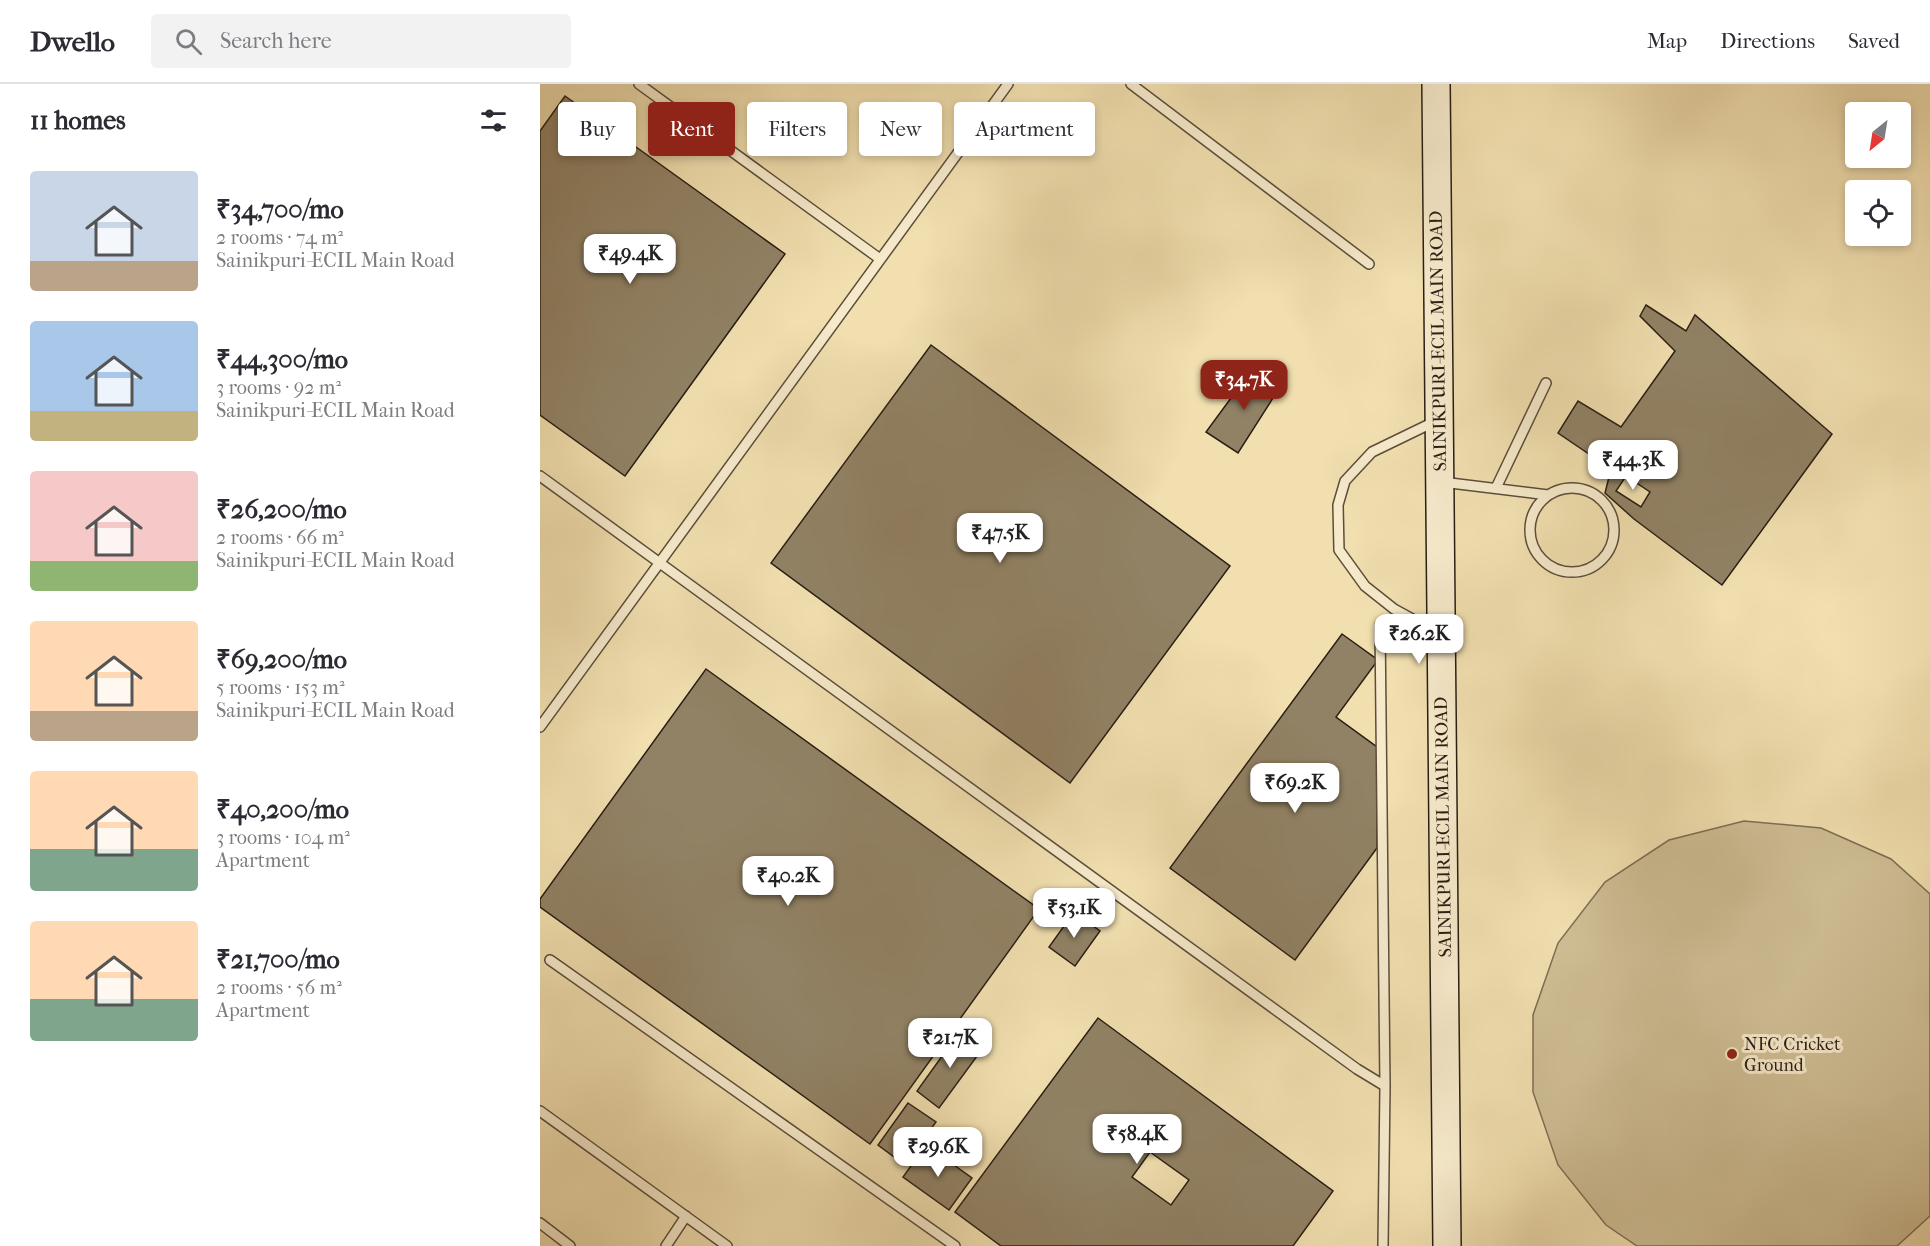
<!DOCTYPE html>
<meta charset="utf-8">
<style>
:root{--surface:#fff;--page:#f2f2f3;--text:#2b2b33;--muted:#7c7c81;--line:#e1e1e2;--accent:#8f2418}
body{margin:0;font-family:"IM FELL French Canon",serif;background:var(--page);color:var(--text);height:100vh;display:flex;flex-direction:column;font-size:22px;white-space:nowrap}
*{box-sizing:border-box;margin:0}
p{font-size:20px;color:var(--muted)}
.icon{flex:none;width:33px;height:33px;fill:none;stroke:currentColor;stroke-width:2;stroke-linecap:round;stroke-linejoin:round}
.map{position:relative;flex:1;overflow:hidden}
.drawer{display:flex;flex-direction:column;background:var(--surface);width:540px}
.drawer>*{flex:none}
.banner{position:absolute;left:18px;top:18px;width:570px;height:54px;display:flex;gap:12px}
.needle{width:39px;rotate:210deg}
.fabs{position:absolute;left:1305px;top:18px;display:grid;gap:12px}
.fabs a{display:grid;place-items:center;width:66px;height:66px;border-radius:6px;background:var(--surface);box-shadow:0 3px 9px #0003;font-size:30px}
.price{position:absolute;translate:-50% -51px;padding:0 14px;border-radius:12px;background:#fff;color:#222;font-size:20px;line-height:39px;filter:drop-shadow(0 2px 3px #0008)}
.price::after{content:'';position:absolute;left:50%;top:36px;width:18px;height:14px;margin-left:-9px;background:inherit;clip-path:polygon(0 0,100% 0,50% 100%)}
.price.active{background:var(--accent);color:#fff}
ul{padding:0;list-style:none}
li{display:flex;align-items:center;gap:18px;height:150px;padding:0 30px}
li span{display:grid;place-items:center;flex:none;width:168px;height:120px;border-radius:6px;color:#555}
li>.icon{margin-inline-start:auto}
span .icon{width:72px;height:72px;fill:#fffc;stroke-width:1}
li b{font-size:26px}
h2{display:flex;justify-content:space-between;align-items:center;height:72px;padding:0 30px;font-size:26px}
.pill{padding:0 21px;border-radius:6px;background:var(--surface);box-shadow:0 3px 9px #0003;font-size:21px;line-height:54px}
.pill.active{background:var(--accent);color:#fff}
header{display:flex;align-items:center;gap:36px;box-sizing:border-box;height:84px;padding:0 30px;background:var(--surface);border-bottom:2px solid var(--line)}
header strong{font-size:28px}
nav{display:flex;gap:33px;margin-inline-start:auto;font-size:21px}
.search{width:420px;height:54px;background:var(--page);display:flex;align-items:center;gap:15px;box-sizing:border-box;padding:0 21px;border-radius:6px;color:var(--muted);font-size:22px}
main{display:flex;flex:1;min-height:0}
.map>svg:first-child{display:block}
.green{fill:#cfbe95;stroke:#7c6e54;stroke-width:1.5}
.building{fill:#918265;stroke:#291e14;stroke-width:1.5;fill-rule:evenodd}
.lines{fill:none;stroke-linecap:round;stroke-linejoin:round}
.lane-casing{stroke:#5b4e3b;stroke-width:12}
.secondary-casing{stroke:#291e14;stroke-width:30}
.lane{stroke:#f6eacb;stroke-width:9}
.secondary{stroke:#f6eacb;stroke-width:27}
.poi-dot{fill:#8f2418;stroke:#f6eacb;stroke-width:2}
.labels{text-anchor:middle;stroke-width:6;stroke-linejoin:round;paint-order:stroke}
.street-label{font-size:18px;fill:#291e14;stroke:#f6eacb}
.poi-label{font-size:18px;fill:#291e14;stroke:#f6eacb;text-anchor:start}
</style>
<header>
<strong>Dwello</strong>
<div class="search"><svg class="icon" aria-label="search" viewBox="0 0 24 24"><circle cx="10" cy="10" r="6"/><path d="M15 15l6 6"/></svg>Search here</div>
<nav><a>Map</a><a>Directions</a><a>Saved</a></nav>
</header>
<main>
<section class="drawer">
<h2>11 homes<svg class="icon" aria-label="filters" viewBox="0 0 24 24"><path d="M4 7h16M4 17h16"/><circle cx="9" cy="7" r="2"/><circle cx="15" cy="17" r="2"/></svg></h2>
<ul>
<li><span style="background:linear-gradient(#c9d6e8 75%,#b9a48a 0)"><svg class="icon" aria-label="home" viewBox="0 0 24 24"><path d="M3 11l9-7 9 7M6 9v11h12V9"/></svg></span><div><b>₹34,700/mo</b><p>2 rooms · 74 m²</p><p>Sainikpuri-ECIL Main Road</p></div></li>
<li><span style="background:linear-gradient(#a9c7e8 75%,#c2b280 0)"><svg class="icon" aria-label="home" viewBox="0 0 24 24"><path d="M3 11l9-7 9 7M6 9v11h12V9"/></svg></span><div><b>₹44,300/mo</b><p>3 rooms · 92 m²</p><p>Sainikpuri-ECIL Main Road</p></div></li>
<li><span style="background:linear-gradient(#f6c9c9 75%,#8fb573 0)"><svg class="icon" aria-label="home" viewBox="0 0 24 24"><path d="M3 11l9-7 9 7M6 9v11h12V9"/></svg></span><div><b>₹26,200/mo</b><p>2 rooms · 66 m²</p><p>Sainikpuri-ECIL Main Road</p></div></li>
<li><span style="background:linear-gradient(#ffd9b3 75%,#b9a48a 0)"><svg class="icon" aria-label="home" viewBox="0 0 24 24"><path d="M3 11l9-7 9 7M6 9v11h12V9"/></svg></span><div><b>₹69,200/mo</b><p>5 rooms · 153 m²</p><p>Sainikpuri-ECIL Main Road</p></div></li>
<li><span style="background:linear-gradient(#ffd9b3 65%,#7fa58c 0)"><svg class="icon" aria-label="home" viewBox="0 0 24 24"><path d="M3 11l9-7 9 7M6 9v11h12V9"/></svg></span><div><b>₹40,200/mo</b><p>3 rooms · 104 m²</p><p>Apartment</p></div></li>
<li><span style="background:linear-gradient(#ffd9b3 65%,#7fa58c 0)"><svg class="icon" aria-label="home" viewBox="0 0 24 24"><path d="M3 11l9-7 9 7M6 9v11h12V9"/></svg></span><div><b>₹21,700/mo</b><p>2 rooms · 56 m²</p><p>Apartment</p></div></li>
</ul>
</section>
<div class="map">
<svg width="1390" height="1162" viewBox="0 0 1390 1162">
<rect width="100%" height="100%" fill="#f1dfaf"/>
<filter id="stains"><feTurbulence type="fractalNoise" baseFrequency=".00333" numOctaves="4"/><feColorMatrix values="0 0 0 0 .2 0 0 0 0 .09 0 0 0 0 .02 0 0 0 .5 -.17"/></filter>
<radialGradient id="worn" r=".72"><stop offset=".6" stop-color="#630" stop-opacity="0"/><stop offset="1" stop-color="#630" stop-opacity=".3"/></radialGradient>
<path class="green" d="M1204 737 1281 744 1351 775 1390 810V1132L1357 1162H1097L1066 1141 1018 1081 993 1008V931L1018 859 1065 798 1129 756Z"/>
<path class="building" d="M25 12 245 170 85 392 0 331V47Z
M1106 221 1146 247 1155 231 1292 350 1182 501 1094 435 1065 409 1071 385 1018 349 1038 317 1081 343 1135 267 1100 232Z
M391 261 690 482 530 699 231 479Z
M713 284 740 303 698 369 666 348Z
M1086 392 1110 408 1101 423 1076 407Z
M802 550 838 576 796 633 837 663V764L755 876 630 784Z
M166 585 499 825 330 1060 0 823V815Z
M534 828 560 847 535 882 509 863Z
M558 934 793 1107 753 1162H461L415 1128ZM610 1068 649 1096 631 1121 592 1093Z
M420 947 443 964 399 1024 377 1007Z
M368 1019 396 1038 365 1081 338 1061Z
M386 1061 432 1094 409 1126 363 1093Z"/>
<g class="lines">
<defs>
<path id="lane" d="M99 0 340 175
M591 0 829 180
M896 337 832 368 805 397 798 421 799 466 825 502 854 525 896 548
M0 392 817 985 845 1002
M902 398 1008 411
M990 446a42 42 0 1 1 84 0a42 42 0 1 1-84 0Z
M956 404 1006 299
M840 541 845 1002 843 1162
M0 643 468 0
M10 876 415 1162
M0 1027 187 1162
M0 1139 30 1162
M126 1162 146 1132"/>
<path id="secondary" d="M896 0 907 1162"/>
</defs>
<use href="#lane" class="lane-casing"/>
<use href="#secondary" class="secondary-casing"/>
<use href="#lane" class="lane"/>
<use href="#secondary" class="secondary"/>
</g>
<circle class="poi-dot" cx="1192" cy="970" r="6"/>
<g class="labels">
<g class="street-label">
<text transform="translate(898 257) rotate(-91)" y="6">SAINIKPURI-ECIL MAIN ROAD</text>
<text transform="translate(903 743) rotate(-91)" y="6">SAINIKPURI-ECIL MAIN ROAD</text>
</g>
<g class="poi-label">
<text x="1204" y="966">NFC Cricket<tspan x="1204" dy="21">Ground</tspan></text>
</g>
</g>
<rect width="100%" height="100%" filter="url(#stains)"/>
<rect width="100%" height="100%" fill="url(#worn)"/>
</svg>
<div class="fabs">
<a><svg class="needle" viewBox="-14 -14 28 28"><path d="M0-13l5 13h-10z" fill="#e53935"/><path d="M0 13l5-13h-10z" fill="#7c7c81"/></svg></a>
<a><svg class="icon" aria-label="locate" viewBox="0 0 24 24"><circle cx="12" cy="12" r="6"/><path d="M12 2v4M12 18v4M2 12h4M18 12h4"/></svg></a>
</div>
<b class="price" style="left:90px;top:201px">₹49.4K</b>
<b class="price active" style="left:704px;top:327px">₹34.7K</b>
<b class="price" style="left:1093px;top:407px">₹44.3K</b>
<b class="price" style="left:460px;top:480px">₹47.5K</b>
<b class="price" style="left:879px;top:581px">₹26.2K</b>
<b class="price" style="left:755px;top:730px">₹69.2K</b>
<b class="price" style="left:248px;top:823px">₹40.2K</b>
<b class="price" style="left:534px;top:855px">₹53.1K</b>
<b class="price" style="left:410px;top:985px">₹21.7K</b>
<b class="price" style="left:597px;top:1081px">₹58.4K</b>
<b class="price" style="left:398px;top:1094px">₹29.6K</b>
<div class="banner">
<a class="pill">Buy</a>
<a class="pill active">Rent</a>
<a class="pill">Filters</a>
<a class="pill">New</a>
<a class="pill">Apartment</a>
</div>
</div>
</main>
